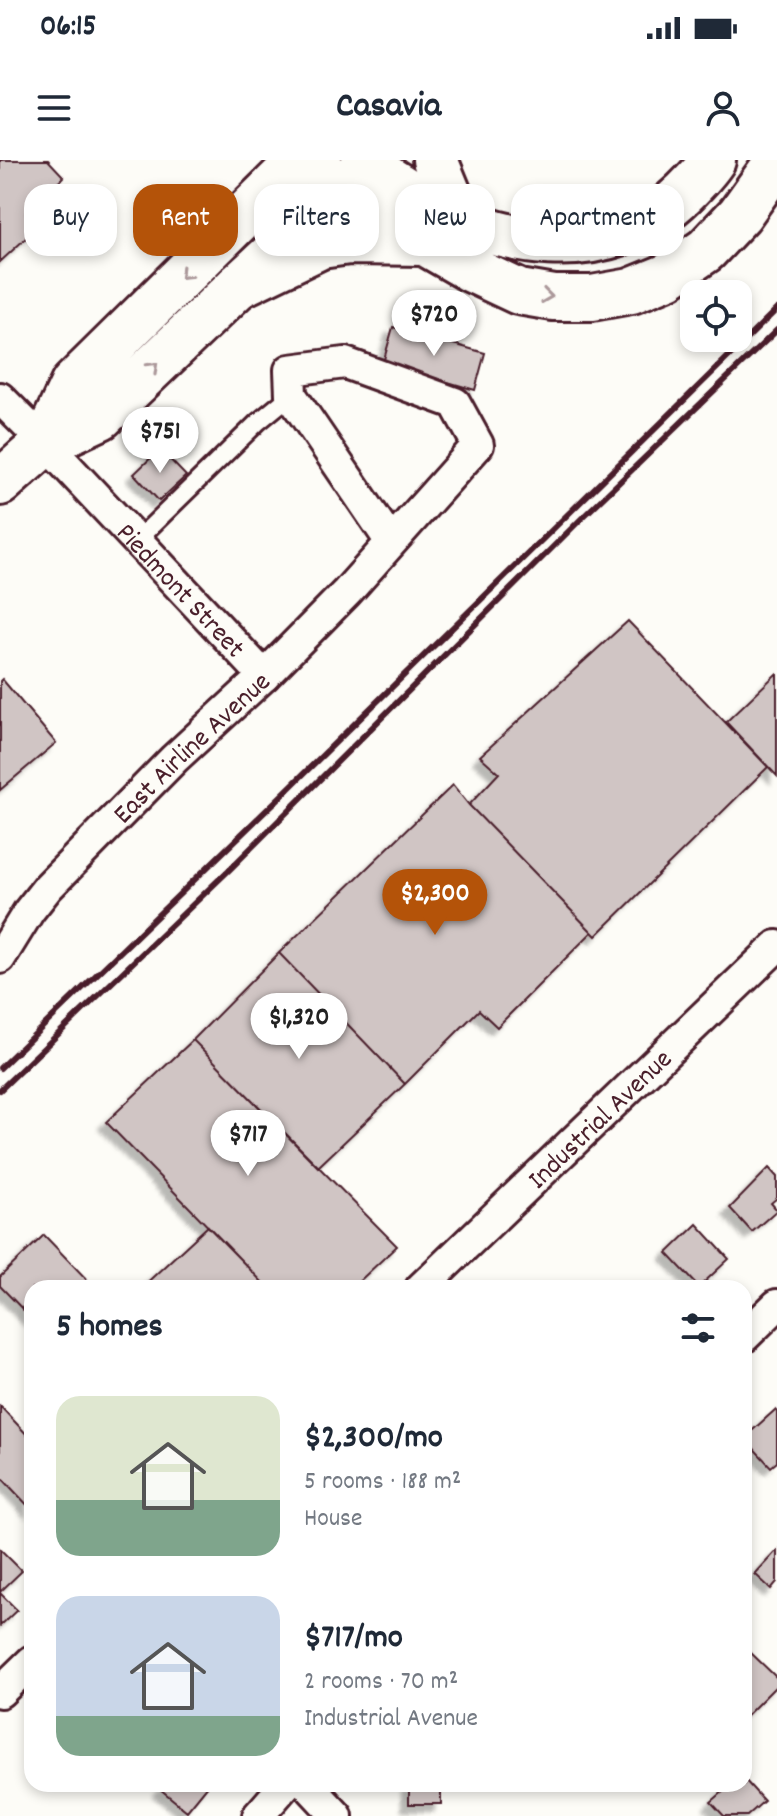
<!DOCTYPE html>
<meta charset="utf-8">
<style>
:root{--surface:#fff;--page:#f2f2f3;--text:#1f2937;--muted:#747a83;--accent:#b45309}
body{margin:0;font-family:Dekko,sans-serif;background:var(--page);color:var(--text);height:100vh;display:flex;flex-direction:column;font-size:30px;white-space:nowrap}
*{box-sizing:border-box;margin:0}
p{font-size:26px;color:var(--muted)}
.icon{flex:none;width:44px;height:44px;fill:none;stroke:currentColor;stroke-width:2;stroke-linecap:round;stroke-linejoin:round}
.map{position:relative;flex:1;overflow:hidden}
.side{position:absolute;left:24px;top:1120px;width:728px;height:512px;display:flex;flex-direction:column;background:var(--surface);border-radius:24px;box-shadow:0 4px 12px #0003}
.side>*{flex:none}
.guide{position:absolute;left:24px;top:24px;width:730px;height:72px;display:flex;gap:16px}
.fabs{position:absolute;left:680px;top:120px;display:grid;gap:16px}
.fabs a{display:grid;place-items:center;width:72px;height:72px;border-radius:16px;background:var(--surface);box-shadow:0 4px 12px #0003;font-size:40px}
.price{position:absolute;translate:-50% -68px;padding:0 18px;border-radius:28px;background:#fff;color:#222;font-size:26px;line-height:52px;filter:drop-shadow(0 2px 4px #0008)}
.price::after{content:'';position:absolute;left:50%;top:48px;width:24px;height:18px;margin-left:-12px;background:inherit;clip-path:polygon(0 0,100% 0,50% 100%)}
.price.on{background:var(--accent);color:#fff}
ul{padding:0;list-style:none}
li{display:flex;align-items:center;gap:24px;height:200px;padding:0 32px}
li span{display:grid;place-items:center;flex:none;width:224px;height:160px;border-radius:24px;color:#555}
li>.icon{margin-inline-start:auto}
span .icon{width:96px;height:96px;fill:#fffc;stroke-width:1}
li b{font-size:34px}
h2{display:flex;justify-content:space-between;align-items:center;height:96px;padding:0 32px;font-size:34px}
.pill{padding:0 28px;border-radius:24px;background:var(--surface);box-shadow:0 4px 12px #0003;font-size:28px;line-height:72px}
.pill.on{background:var(--accent);color:#fff}
.status{display:flex;justify-content:space-between;align-items:center;height:56px;padding:0 40px;background:var(--surface);direction:ltr}
.status svg{height:22px;fill:currentColor}
header{display:flex;justify-content:space-between;align-items:center;height:104px;padding:0 32px;background:var(--surface);font-size:36px;font-weight:700}
.map>svg:first-child{display:block}
.building{fill:#d0c5c4;stroke:#4a1f2b;stroke-width:2;filter:url(#shadow)}
.lines{fill:none;stroke-linecap:round;stroke-linejoin:round}
.lane-casing{stroke:#4a1f2b;stroke-width:22}
.street-casing{stroke:#4a1f2b;stroke-width:36}
.secondary-casing{stroke:#4a1f2b;stroke-width:50}
.highway-casing{stroke:#4a1f2b;stroke-width:50}
.lane{stroke:#fdfcf7;stroke-width:16}
.street{stroke:#fdfcf7;stroke-width:30}
.secondary{stroke:#fdfcf7;stroke-width:44}
.highway{stroke:#fdfcf7;stroke-width:44}
.rail{stroke:#4a1f2b;stroke-width:6}
.oneway{stroke:#ac999b}
.labels{text-anchor:middle;stroke-width:8;stroke-linejoin:round;paint-order:stroke}
.street-label{font-size:28px;fill:#4a1f2b;stroke:#fdfcf7}
</style>
<div class="status"><b>06:15</b><svg viewBox="0 0 49 12"><path d="M0 12V9h3v3zM5 12V6h3v6zM10 12V3h3v9zM15 12V0h3v12zM26 1h20v11H26zM47 4h2v5h-2z"/></svg></div>
<header><svg class="icon" aria-label="menu" viewBox="0 0 24 24"><path d="M4 6h16M4 12h16M4 18h16"/></svg>Casavia<svg class="icon" aria-label="person" viewBox="0 0 24 24"><circle cx="12" cy="8" r="4"/><path d="M4 21q1-7 8-7t8 7"/></svg></header>
<div class="map">
<svg width="777" height="1656" viewBox="0 0 777 1656">
<defs>
<filter id="shadow"><feDropShadow dx="-7" dy="7" stdDeviation="2" flood-color="#0004"/></filter>
</defs>
<rect width="100%" height="100%" fill="#fdfcf7"/>
<filter id="ink" filterUnits="userSpaceOnUse"><feTurbulence type="fractalNoise" baseFrequency=".0125" numOctaves="2"/><feDisplacementMap in="SourceGraphic" scale="16" xChannelSelector="R" yChannelSelector="G"/><feConvolveMatrix kernelMatrix="1 2 1 2 8 2 1 2 1" color-interpolation-filters="sRGB"/></filter>
<g filter="url(#ink)">
<path class="building" d="M0 0H48L64 17 26 53 39 66 0 102Z
M393 167 485 193 475 230 383 203Z
M160 289 186 316 159 341 134 314Z
M628 461 768 607 596 776 469 645 499 613 480 596Z
M777 513V616L726 562Z
M2 519 56 583 0 630V521Z
M453 625 469 645 592 772 497 867 479 850 405 924 279 793Z
M279 793 405 924 318 1007 193 880Z
M193 880 397 1086 352 1128H268L106 962Z
M769 1008 777 1017V1038L771 1043 777 1050 752 1072 730 1048Z
M697 1064 729 1099 699 1127 667 1093Z
M208 1066 268 1128H141Z
M44 1075 95 1128H32V1159L0 1126V1117Z
M0 1246 32 1280V1350L0 1316Z
M775 1250 777 1252V1302L771 1307 744 1278Z
M0 1389 22 1411 0 1432Z
M777 1390V1422L771 1429 755 1414Z
M0 1433 17 1450 0 1466Z
M749 1491 777 1518V1525L744 1558V1496Z
M744 1619 764 1641 747 1656H724L711 1642 732 1624H744Z
M165 1624H209L187 1651 160 1629Z
M409 1624H441V1644H409Z"/>
<g class="lines">
<defs>
<path id="lane" d="M137 380 258 262 291 235"/>
<g id="street">
<path id="s1" d="M0 238 45 283 264 516"/>
<path id="s2" d="M0 798 29 751 48 727 174 599 264 516 347 432 478 285 455 243 345 203 290 210 291 235 391 382"/>
<path id="s3" d="M421 1128 777 786"/>
<path d="M744 1177 777 1145"/>
<path d="M0 1532 32 1501"/>
<path d="M307 1624 337 1656"/>
<path d="M258 1656 286 1624"/>
</g>
<path id="secondary" d="M45 283 73 224 300 0
M0 323 45 283 101 257 238 126 369 5"/>
<path id="highway" d="M313 0 341 30 425 83 470 109 519 132 554 138H592L631 131 668 116 706 90 740 54 777 2
M364 0C377 13 394 22 409 32 492 88 607 110 685 32 695 22 705 12 713 0
M435 0 451 39 477 63
M238 126 321 86 349 82 425 83"/>
</defs>
<use href="#lane" class="lane-casing"/>
<use href="#street" class="street-casing"/>
<use href="#secondary" class="secondary-casing"/>
<use href="#highway" class="highway-casing"/>
<use href="#lane" class="lane"/>
<use href="#street" class="street"/>
<use href="#secondary" class="secondary"/>
<use href="#highway" class="highway"/>
<path class="rail" d="M0 908 281 636 777 149
M0 930 231 708 581 359 777 170"/>
</g>
<defs><path id="oneway-chevron" d="M-2-3.5L2.5 0L-2 3.5" fill="none" stroke-width="1.6" stroke-linecap="round" stroke-linejoin="round" transform="scale(2)"/></defs>
<g class="oneway">
<use href="#oneway-chevron" transform="translate(185 114) rotate(135)"/>
<use href="#oneway-chevron" transform="translate(547 136) rotate(8)"/>
<use href="#oneway-chevron" transform="translate(153 207) rotate(-44)"/>
</g>
</g>
<g class="labels">
<g class="street-label">
<text dy="10" stroke="none"><textPath href="#s1" startOffset="264">Piedmont Street</textPath></text>
<text dy="10" stroke="none"><textPath href="#s2" startOffset="286">East Airline Avenue</textPath></text>
<text dy="10" stroke="none"><textPath href="#s3" startOffset="246">Industrial Avenue</textPath></text>
</g>
</g>
</svg>
<div class="fabs">
<a><svg class="icon" aria-label="locate" viewBox="0 0 24 24"><circle cx="12" cy="12" r="6"/><path d="M12 2v4M12 18v4M2 12h4M18 12h4"/></svg></a>
</div>
<b class="price" style="left:434px;top:198px">$720</b>
<b class="price" style="left:160px;top:315px">$751</b>
<b class="price on" style="left:435px;top:777px">$2,300</b>
<b class="price" style="left:299px;top:901px">$1,320</b>
<b class="price" style="left:248px;top:1018px">$717</b>
<div class="guide">
<a class="pill">Buy</a>
<a class="pill on">Rent</a>
<a class="pill">Filters</a>
<a class="pill">New</a>
<a class="pill">Apartment</a>
</div>
<section class="side">
<h2>5 homes<svg class="icon" aria-label="filters" viewBox="0 0 24 24"><path d="M4 7h16M4 17h16"/><circle cx="9" cy="7" r="2"/><circle cx="15" cy="17" r="2"/></svg></h2>
<ul>
<li><span style="background:linear-gradient(#dfe7d0 65%,#7fa58c 0)"><svg class="icon" aria-label="home" viewBox="0 0 24 24"><path d="M3 11l9-7 9 7M6 9v11h12V9"/></svg></span><div><b>$2,300/mo</b><p>5 rooms · 188 m²</p><p>House</p></div></li>
<li><span style="background:linear-gradient(#c9d6e8 75%,#7fa58c 0)"><svg class="icon" aria-label="home" viewBox="0 0 24 24"><path d="M3 11l9-7 9 7M6 9v11h12V9"/></svg></span><div><b>$717/mo</b><p>2 rooms · 70 m²</p><p>Industrial Avenue</p></div></li>
</ul>
</section>
</div>
